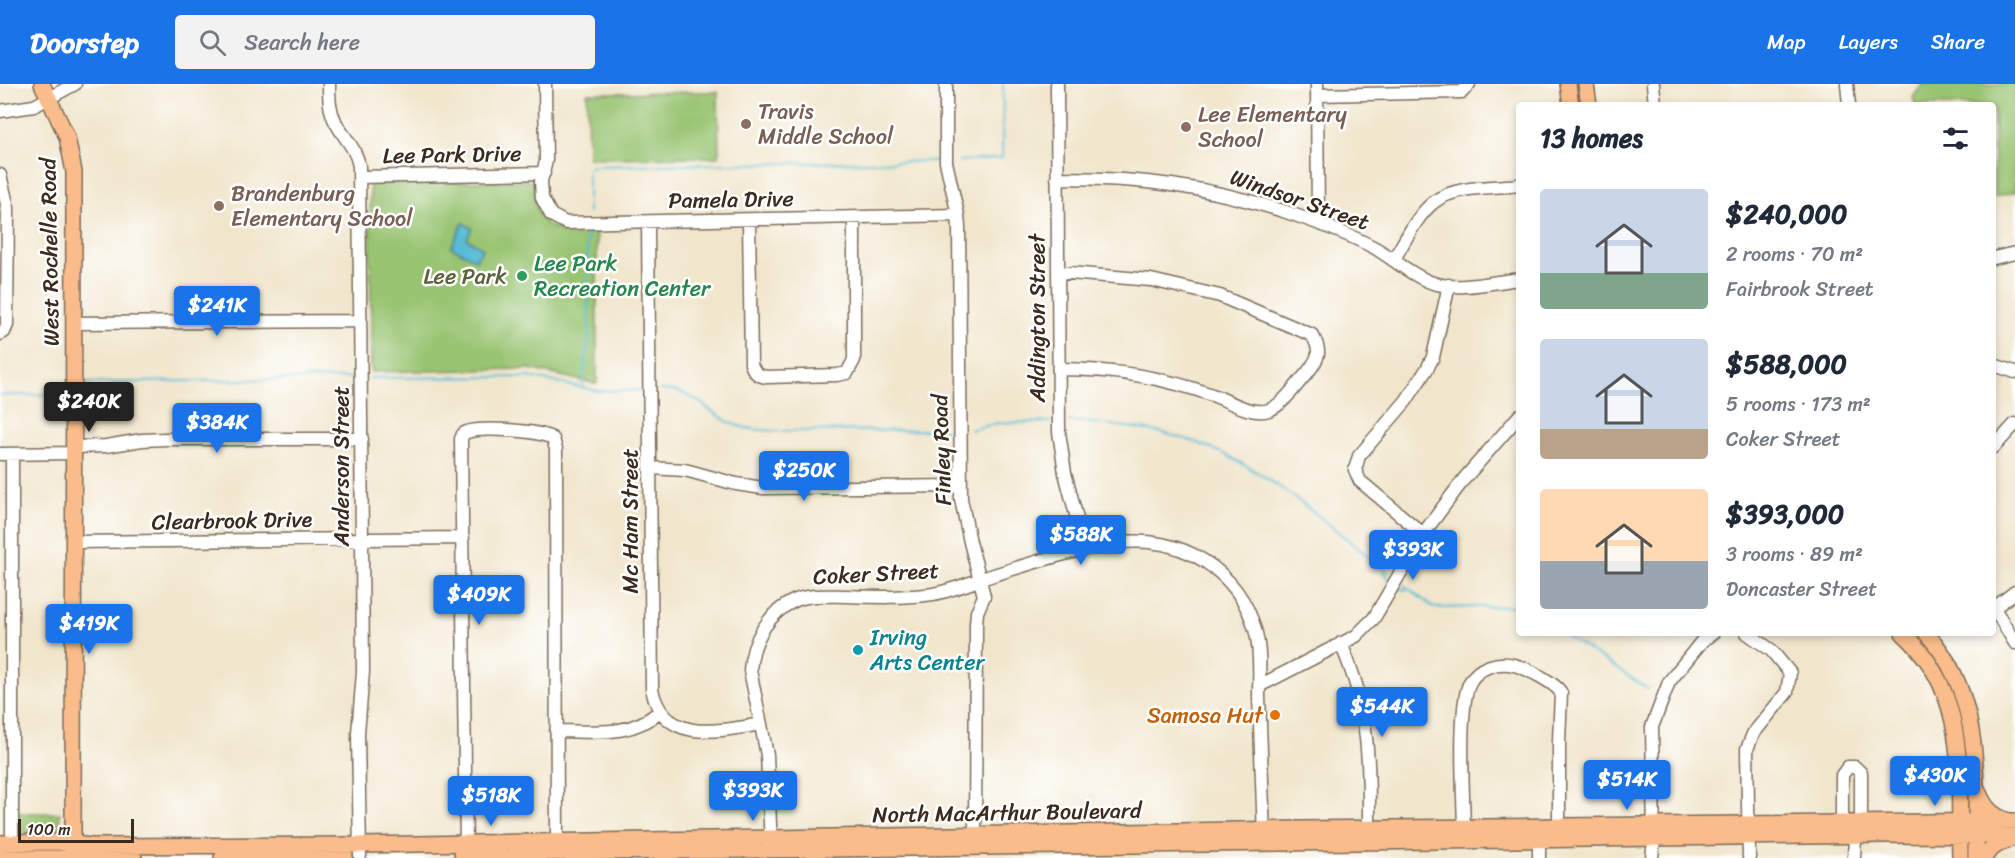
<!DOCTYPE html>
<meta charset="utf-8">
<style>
:root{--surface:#fff;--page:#f2f2f3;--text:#1f2937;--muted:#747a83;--accent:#1a73e8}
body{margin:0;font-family:Sriracha,sans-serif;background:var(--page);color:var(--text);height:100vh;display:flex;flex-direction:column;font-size:22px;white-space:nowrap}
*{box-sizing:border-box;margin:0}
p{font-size:20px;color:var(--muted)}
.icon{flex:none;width:33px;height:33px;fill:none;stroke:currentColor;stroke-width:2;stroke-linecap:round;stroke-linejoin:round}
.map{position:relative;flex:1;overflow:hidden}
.drawer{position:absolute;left:1516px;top:18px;width:480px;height:534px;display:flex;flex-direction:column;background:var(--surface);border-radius:6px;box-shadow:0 3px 9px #0003}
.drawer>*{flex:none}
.scale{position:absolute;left:18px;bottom:15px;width:116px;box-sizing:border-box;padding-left:6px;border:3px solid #3b2a1e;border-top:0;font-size:16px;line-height:21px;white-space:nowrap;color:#3b2a1e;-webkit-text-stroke:4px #fff;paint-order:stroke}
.price{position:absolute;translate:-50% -51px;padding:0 14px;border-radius:6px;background:var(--accent);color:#fff;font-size:20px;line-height:39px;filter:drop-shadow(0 2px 3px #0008)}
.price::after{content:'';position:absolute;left:50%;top:36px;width:18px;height:14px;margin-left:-9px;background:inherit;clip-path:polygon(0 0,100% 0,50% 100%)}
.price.on{background:#222;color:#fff}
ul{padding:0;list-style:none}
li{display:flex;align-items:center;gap:18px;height:150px;padding:0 24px}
li span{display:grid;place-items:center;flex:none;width:168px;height:120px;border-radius:6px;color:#555}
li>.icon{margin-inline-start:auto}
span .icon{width:72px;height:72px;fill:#fffc;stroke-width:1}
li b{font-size:26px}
h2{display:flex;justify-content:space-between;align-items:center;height:72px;padding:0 24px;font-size:26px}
header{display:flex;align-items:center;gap:36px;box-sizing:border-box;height:84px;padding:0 30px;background:var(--accent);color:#fff}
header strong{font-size:28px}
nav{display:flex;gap:33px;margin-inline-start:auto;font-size:21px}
.search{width:420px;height:54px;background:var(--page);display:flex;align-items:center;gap:15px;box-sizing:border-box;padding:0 21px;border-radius:6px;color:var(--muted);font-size:22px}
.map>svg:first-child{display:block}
.green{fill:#99c472;stroke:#6a7748;stroke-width:1.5}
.water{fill:#59bbd7;stroke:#4a727a;stroke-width:1.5}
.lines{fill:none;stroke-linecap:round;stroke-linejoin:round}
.stream{stroke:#59bbd7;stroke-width:2}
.minor-casing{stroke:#7b6c5b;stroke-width:15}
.major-casing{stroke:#7b6c5b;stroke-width:18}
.minor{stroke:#fff;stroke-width:12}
.major{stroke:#f9bc8a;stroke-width:15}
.education-dot{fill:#8d6e63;stroke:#fff;stroke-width:2}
.leisure-dot{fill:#2e9e5b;stroke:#fff;stroke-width:2}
.culture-dot{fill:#0f9aa8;stroke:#fff;stroke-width:2}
.food-dot{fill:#e8710a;stroke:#fff;stroke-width:2}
.labels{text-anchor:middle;stroke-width:5;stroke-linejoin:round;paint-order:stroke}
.education-label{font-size:22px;fill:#785e54;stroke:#fff;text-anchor:start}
.street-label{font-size:22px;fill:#3b2a1e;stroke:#fff}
.leisure-label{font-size:22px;fill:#27864d;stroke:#fff;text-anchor:start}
.park-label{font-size:22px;fill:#5c603b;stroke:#fff}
.culture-label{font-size:22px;fill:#0d838f;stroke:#fff;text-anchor:start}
.food-label{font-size:22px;fill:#c56008;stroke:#fff;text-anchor:end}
</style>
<header>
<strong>Doorstep</strong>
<div class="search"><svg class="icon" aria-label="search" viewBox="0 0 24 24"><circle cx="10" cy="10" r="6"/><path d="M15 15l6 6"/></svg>Search here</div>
<nav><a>Map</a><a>Layers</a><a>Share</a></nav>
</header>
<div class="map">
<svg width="2015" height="774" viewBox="0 0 2015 774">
<rect width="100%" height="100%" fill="#fff"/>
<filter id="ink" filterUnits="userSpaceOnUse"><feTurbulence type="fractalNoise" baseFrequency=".0167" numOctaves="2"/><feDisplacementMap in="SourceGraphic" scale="12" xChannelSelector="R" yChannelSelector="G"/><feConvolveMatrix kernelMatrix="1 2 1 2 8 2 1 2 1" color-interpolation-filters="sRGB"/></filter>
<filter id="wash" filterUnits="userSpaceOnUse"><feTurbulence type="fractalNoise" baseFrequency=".008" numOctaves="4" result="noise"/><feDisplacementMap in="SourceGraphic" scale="24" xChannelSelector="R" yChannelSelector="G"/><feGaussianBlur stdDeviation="1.35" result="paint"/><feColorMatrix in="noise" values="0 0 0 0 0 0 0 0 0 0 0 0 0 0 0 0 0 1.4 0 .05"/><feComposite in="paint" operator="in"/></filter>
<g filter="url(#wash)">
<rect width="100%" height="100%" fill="#f1e6cc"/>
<path class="green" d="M1923 0H2015V108L1994 113V21H1915L1913 13Z
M718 8 719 73 588 74 587 9Z
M534 97C534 149 553 147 597 148V300L530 285 371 288 370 99Z
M19 729H60L59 746 54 749H23L18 741Z"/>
<path class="water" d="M463 139 472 144 467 155 483 164 476 176 451 163Z"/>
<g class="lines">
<path class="stream" d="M959 77 1002 74 1003 0
M588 129V86L592 82 936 77
M370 294 529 293 599 307 642 306
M86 299 352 294
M582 301 589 251 587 149
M660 306C693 304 705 327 731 339 745 346 762 346 778 347L949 346
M0 311H39L61 307
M1069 337C1117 341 1166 345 1211 364 1278 393 1334 446 1390 490
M970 346 998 339 1050 338
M1384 486 1383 489 1390 496
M1404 501 1434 524 1520 522
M1396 502 1403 506 1408 504
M1562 549 1648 605"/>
</g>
</g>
<g filter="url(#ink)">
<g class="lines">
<defs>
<path id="minor" d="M329 0C329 14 329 26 336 39 344 54 356 64 359 82L363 588 358 649 360 772
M545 0 546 77 541 97 542 114 551 131 566 139 958 131
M946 0V78L958 131 959 143 961 415 970 458 984 512 977 528 976 540 975 757
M1057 0 1059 348 1065 389 1085 465
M1317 0 1318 139
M1653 0 1655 21
M1847 0 1849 21
M1317 11 1462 8 1469 0
M0 27 34 22 75 0
M0 91 8 124 7 241 4 248 0 250
M360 93 544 89
M1057 94C1140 94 1207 102 1286 128 1316 138 1347 149 1375 164 1394 175 1412 192 1433 199 1460 207 1492 198 1520 195
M749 136 751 280C754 288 757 292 767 293L837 291 847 289 854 276V134
M648 138 652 605C663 661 720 647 761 640
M1994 174 2015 169
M1394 175C1405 157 1417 131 1434 118 1456 101 1493 104 1520 101
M1058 188 1151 196 1220 212 1312 251C1322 267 1319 274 1308 288 1297 300 1284 320 1269 326 1251 332 1228 316 1212 311 1163 293 1110 285 1059 285
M73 239 361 237
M1994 281 2015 288
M73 363 106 362 142 356 166 355H362
M1994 363 2015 340
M0 370 73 369
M12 370V759
M650 384 685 386 736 400 763 404 961 402
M1423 450 1360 397 1355 386 1359 372 1406 317 1427 285 1433 273 1449 201
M73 458 463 454
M1994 524 2015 559
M1994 524 2015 508
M1747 549 1771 566 1790 589 1787 608 1753 650 1747 665 1749 774
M1341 559C1348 577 1355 594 1359 612 1370 658 1369 705 1369 751
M1259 602 1356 552 1374 534 1423 450 1464 395 1520 331
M556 647C595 647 629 654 660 627
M1842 740V691L1848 683H1855L1861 689V740
M1539 748V774
M1464 750C1464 718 1457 623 1470 598 1478 583 1498 577 1514 581 1526 584 1556 599 1561 609L1559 657V744
M771 763 767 671 750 586C752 557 768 528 796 516 811 510 830 512 846 512 875 513 904 514 933 510 950 507 965 501 981 495 1022 482 1074 465 1117 459 1180 450 1240 486 1256 549 1261 569 1259 591 1259 612 1261 659 1262 706 1264 753
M466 768 461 355C463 350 462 350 467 348 481 343 541 346 553 355L556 365 557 765
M1652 774 1654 755 1652 643 1669 598 1702 557 1713 549
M1854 774 1855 752"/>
<path id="major" d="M42 0 67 53 74 88 73 774
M1568 0 1571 21
M1586 0 1589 21
M1903 549C1970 610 1958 692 1960 774
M1926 549C1983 610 1976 696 1976 774
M1977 704C1983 721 1991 732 2009 737
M0 759 58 758 91 762 360 761 1299 745 2015 737
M462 770 1884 751 2015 752
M0 774H134
M222 774 345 772
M1984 774C1991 762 2001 759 2013 754"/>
</defs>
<use href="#minor" class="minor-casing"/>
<use href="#major" class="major-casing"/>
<use href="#minor" class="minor"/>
<use href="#major" class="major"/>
</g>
</g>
<g class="education-dot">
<circle cx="746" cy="40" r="6"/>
<circle cx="1186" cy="43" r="6"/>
<circle cx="219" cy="122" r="6"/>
</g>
<circle class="leisure-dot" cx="522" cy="192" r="6"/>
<circle class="culture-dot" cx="858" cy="566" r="6"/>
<circle class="food-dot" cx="1275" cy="631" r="6"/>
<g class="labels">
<g class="education-label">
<text x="758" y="35">Travis<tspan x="758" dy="25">Middle School</tspan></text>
<text x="1198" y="38">Lee Elementary<tspan x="1198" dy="25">School</tspan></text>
<text x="231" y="117">Brandenburg<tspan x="231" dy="25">Elementary School</tspan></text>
</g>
<g class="street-label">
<text transform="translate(452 70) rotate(-1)" y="8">Lee Park Drive</text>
<text transform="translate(731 115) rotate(-1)" y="8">Pamela Drive</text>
<text transform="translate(1300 115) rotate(19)" y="8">Windsor Street</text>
<text transform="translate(49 168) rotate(-91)" y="8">West Rochelle Road</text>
<text transform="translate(1037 234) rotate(-90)" y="8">Addington Street</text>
<text transform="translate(941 366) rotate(-92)" y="8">Finley Road</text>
<text transform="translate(341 382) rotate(-90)" y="8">Anderson Street</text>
<text transform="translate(232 436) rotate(-1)" y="8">Clearbrook Drive</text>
<text transform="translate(630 437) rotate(-90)" y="8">Mc Ham Street</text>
<text transform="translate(876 489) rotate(-3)" y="8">Coker Street</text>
<text transform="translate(1007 728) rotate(-1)" y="8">North MacArthur Boulevard</text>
</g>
<g class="leisure-label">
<text x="534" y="187">Lee Park<tspan x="534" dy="25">Recreation Center</tspan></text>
</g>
<g class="park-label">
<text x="465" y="200">Lee Park</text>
</g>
<g class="culture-label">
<text x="870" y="561">Irving<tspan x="870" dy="25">Arts Center</tspan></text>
</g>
<g class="food-label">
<text x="1263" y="639">Samosa Hut</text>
</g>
</g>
</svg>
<div class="scale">100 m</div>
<b class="price" style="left:217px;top:253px">$241K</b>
<b class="price on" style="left:89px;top:349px">$240K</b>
<b class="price" style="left:217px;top:370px">$384K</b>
<b class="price" style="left:804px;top:418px">$250K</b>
<b class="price" style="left:1081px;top:482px">$588K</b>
<b class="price" style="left:1413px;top:497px">$393K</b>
<b class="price" style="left:479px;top:542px">$409K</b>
<b class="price" style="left:89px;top:571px">$419K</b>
<b class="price" style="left:1382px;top:654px">$544K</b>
<b class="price" style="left:1935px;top:723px">$430K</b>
<b class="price" style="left:1627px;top:727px">$514K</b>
<b class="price" style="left:753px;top:738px">$393K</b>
<b class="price" style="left:491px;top:743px">$518K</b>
<section class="drawer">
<h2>13 homes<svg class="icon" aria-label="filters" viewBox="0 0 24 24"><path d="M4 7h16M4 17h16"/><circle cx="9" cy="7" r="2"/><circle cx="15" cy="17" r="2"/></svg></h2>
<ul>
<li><span style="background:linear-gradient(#c9d6e8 70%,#7fa58c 0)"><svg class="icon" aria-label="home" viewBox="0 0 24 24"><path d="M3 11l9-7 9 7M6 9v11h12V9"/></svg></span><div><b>$240,000</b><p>2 rooms · 70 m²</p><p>Fairbrook Street</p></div></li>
<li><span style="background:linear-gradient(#c9d6e8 75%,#b9a48a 0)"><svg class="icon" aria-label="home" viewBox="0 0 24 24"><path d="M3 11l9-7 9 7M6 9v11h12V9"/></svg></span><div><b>$588,000</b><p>5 rooms · 173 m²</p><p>Coker Street</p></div></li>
<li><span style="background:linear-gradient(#ffd9b3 60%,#9aa5b1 0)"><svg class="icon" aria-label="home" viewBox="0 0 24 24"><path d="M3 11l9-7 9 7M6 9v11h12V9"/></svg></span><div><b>$393,000</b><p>3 rooms · 89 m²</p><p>Doncaster Street</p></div></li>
</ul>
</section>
</div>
